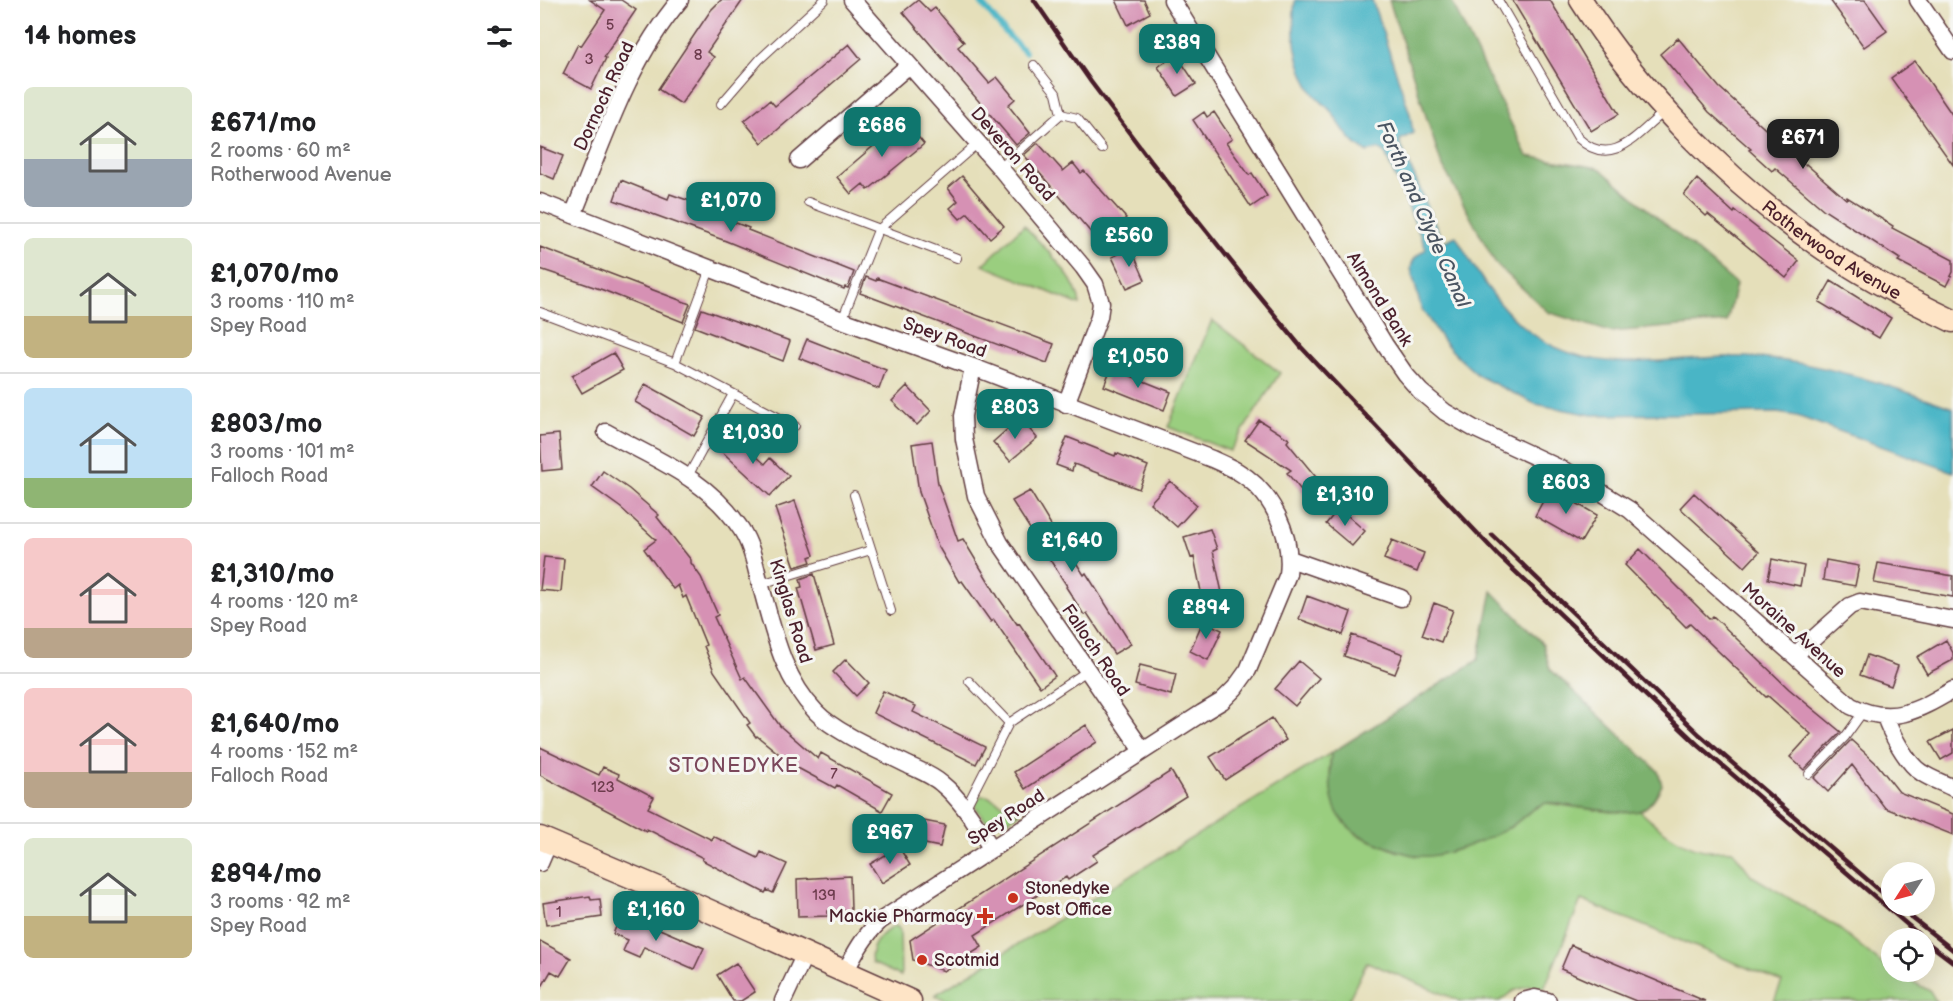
<!DOCTYPE html>
<meta charset="utf-8">
<style>
:root{--surface:#fff;--page:#f2f2f2;--text:#202124;--muted:#757577;--line:#e0e0e0;--accent:#0f766e}
body{margin:0;font-family:"Balsamiq Sans",sans-serif;background:var(--page);color:var(--text);height:100vh;display:flex;flex-direction:column;font-size:22px;white-space:nowrap}
*{box-sizing:border-box;margin:0}
p{font-size:20px;color:var(--muted)}
.icon{flex:none;width:33px;height:33px;fill:none;stroke:currentColor;stroke-width:2;stroke-linecap:round;stroke-linejoin:round}
.map{position:relative;flex:1;overflow:hidden}
.side{display:flex;flex-direction:column;background:var(--surface);width:540px}
.side>*{flex:none}
.needle{width:39px;rotate:234deg}
.controls{position:absolute;left:1341px;top:862px;display:grid;gap:12px}
.controls a{display:grid;place-items:center;width:54px;height:54px;border-radius:50%;background:var(--surface);box-shadow:0 6px 24px #0002;font-size:30px}
.price{position:absolute;translate:-50% -51px;padding:0 14px;border-radius:12px;background:var(--accent);color:#fff;font-size:20px;line-height:39px;filter:drop-shadow(0 2px 3px #0008)}
.price::after{content:'';position:absolute;left:50%;top:36px;width:18px;height:14px;margin-left:-9px;background:inherit;clip-path:polygon(0 0,100% 0,50% 100%)}
.price.on{background:#222;color:#fff}
ul{padding:0;list-style:none}
li{display:flex;align-items:center;gap:18px;height:150px;padding:0 24px}
li+li{border-top:2px solid var(--line)}
li span{display:grid;place-items:center;flex:none;width:168px;height:120px;border-radius:9px;color:#555}
li>.icon{margin-inline-start:auto}
span .icon{width:72px;height:72px;fill:#fffc;stroke-width:1}
li b{font-size:26px}
h2{display:flex;justify-content:space-between;align-items:center;height:72px;padding:0 24px;font-size:26px}
main{display:flex;flex:1;min-height:0}
.map>svg:first-child{display:block}
.green{fill:#9ace7f;stroke:#727655;stroke-width:1.5}
.forest{fill:#7bb16e;stroke:#62684c;stroke-width:1.5}
.water{fill:#4ab5c6;stroke:#4a6a78;stroke-width:1.5}
.lines{fill:none;stroke-linecap:round;stroke-linejoin:round}
.stream{stroke:#4ab5c6;stroke-width:6}
.building{fill:#d691b4}
.lane-casing{stroke:#613c40;stroke-width:10}
.street-casing{stroke:#613c40;stroke-width:19}
.secondary-casing{stroke:#613c40;stroke-width:25}
.lane{stroke:#fff;stroke-width:8}
.street{stroke:#fff;stroke-width:16}
.secondary{stroke:#fee4c6;stroke-width:22}
.rail{stroke:#4a1f2b;stroke-width:4.5}
.poi-dot{fill:#c8321e;stroke:#f6f6f2;stroke-width:2}
.labels{text-anchor:middle;stroke-width:6;stroke-linejoin:round;paint-order:stroke}
.number-label{font-size:15px;fill:#6d3c4d}
.street-label{font-size:18px;fill:#4a1f2b;stroke:#f6f6f2}
.poi-label{font-size:18px;fill:#4a1f2b;stroke:#f6f6f2;text-anchor:start}
.water-label{font-size:20px;font-style:italic;fill:#4a5461;stroke:#f6f6f2}
.neighbourhood-label{font-size:20px;letter-spacing:1.5px;fill:#7b475b;stroke:#f6f6f2}
</style>
<main>
<section class="side">
<h2>14 homes<svg class="icon" aria-label="filters" viewBox="0 0 24 24"><path d="M4 7h16M4 17h16"/><circle cx="9" cy="7" r="2"/><circle cx="15" cy="17" r="2"/></svg></h2>
<ul>
<li><span style="background:linear-gradient(#dfe7d0 60%,#9aa5b1 0)"><svg class="icon" aria-label="home" viewBox="0 0 24 24"><path d="M3 11l9-7 9 7M6 9v11h12V9"/></svg></span><div><b>£671/mo</b><p>2 rooms · 60 m²</p><p>Rotherwood Avenue</p></div></li>
<li><span style="background:linear-gradient(#dfe7d0 65%,#c2b280 0)"><svg class="icon" aria-label="home" viewBox="0 0 24 24"><path d="M3 11l9-7 9 7M6 9v11h12V9"/></svg></span><div><b>£1,070/mo</b><p>3 rooms · 110 m²</p><p>Spey Road</p></div></li>
<li><span style="background:linear-gradient(#bfe0f5 75%,#8fb573 0)"><svg class="icon" aria-label="home" viewBox="0 0 24 24"><path d="M3 11l9-7 9 7M6 9v11h12V9"/></svg></span><div><b>£803/mo</b><p>3 rooms · 101 m²</p><p>Falloch Road</p></div></li>
<li><span style="background:linear-gradient(#f6c9c9 75%,#b9a48a 0)"><svg class="icon" aria-label="home" viewBox="0 0 24 24"><path d="M3 11l9-7 9 7M6 9v11h12V9"/></svg></span><div><b>£1,310/mo</b><p>4 rooms · 120 m²</p><p>Spey Road</p></div></li>
<li><span style="background:linear-gradient(#f6c9c9 70%,#b9a48a 0)"><svg class="icon" aria-label="home" viewBox="0 0 24 24"><path d="M3 11l9-7 9 7M6 9v11h12V9"/></svg></span><div><b>£1,640/mo</b><p>4 rooms · 152 m²</p><p>Falloch Road</p></div></li>
<li><span style="background:linear-gradient(#dfe7d0 65%,#c2b280 0)"><svg class="icon" aria-label="home" viewBox="0 0 24 24"><path d="M3 11l9-7 9 7M6 9v11h12V9"/></svg></span><div><b>£894/mo</b><p>3 rooms · 92 m²</p><p>Spey Road</p></div></li>
</ul>
</section>
<div class="map">
<svg width="1413" height="1001" viewBox="0 0 1413 1001">
<rect width="100%" height="100%" fill="#f6f6f2"/>
<filter id="ink" filterUnits="userSpaceOnUse"><feTurbulence type="fractalNoise" baseFrequency=".0167" numOctaves="2"/><feDisplacementMap in="SourceGraphic" scale="12" xChannelSelector="R" yChannelSelector="G"/><feConvolveMatrix kernelMatrix="1 2 1 2 8 2 1 2 1" color-interpolation-filters="sRGB"/></filter>
<filter id="wash" filterUnits="userSpaceOnUse"><feTurbulence type="fractalNoise" baseFrequency=".008" numOctaves="4" result="noise"/><feDisplacementMap in="SourceGraphic" scale="24" xChannelSelector="R" yChannelSelector="G"/><feGaussianBlur stdDeviation="1.35" result="paint"/><feColorMatrix in="noise" values="0 0 0 0 0 0 0 0 0 0 0 0 0 0 0 0 0 1.4 0 .05"/><feComposite in="paint" operator="in"/></filter>
<g filter="url(#wash)">
<rect width="100%" height="100%" fill="#e5dfba"/>
<path class="green" d="M484 225C503 247 537 276 540 305L443 265Z
M672 320 740 373 690 451 628 427Z
M791 753 789 772 817 835 856 851 880 856 936 843 971 827 992 810 1006 803 1071 812 1100 811C1119 829 1143 848 1170 851 1177 851 1186 850 1193 851L1212 876 1296 926 1352 972H1355L1390 991 1396 1001H1234L1242 982 1041 900 1004 989 989 986 973 991 960 1001H920L827 962 808 1001H408L395 995Z
M441 796H447L480 813C466 822 454 832 441 815 438 811 436 808 434 802Z
M355 926 358 927 360 931 361 976 332 963C328 947 341 933 355 926Z"/>
<path class="forest" d="M849 0H911L987 156 1059 168 1196 284 1187 322 1070 332 1008 312 956 264 901 163Z
M952 591 1003 644 1010 669 1118 771 1122 785C1117 795 1112 804 1102 810 1091 816 1044 808 1030 806 1023 805 1013 802 1007 803 994 805 982 819 973 825 954 838 900 859 878 856 861 853 846 847 830 840 789 823 788 792 791 753L938 660Z"/>
<path class="water" d="M755 0H832L870 114 873 133 860 140V143L903 242 916 236C956 308 994 360 1084 362 1125 363 1166 355 1206 357 1278 361 1346 384 1413 408V472L1257 416 1237 413 1052 415 995 404 939 376 919 358 904 342 881 308 871 269C872 258 878 255 886 249L844 151 838 149 827 152C811 144 803 129 793 114 787 105 776 99 771 90 755 64 751 30 755 0Z"/>
<g class="lines">
<path class="stream" d="M439 0 465 32 485 52"/>
</g>
<g id="blocks">
<path class="building" d="M50 0H81L96 10 64 57 66 58 51 89 23 74 38 44 41 46 65 10Z
M181 0H203L167 52 174 57 141 104 118 89 171 10Z
M378 0 390 12 395 8 424 42 418 47 449 83 457 77 475 99 468 105 490 133 476 145 363 12Z
M576 0H604L610 13 588 25Z
M972 0H1010L1079 114 1051 131Z
M1290 0H1325L1347 31 1324 47Z
M1138 38 1179 87 1265 165 1266 164 1306 199 1307 197 1353 226 1352 228 1413 260V272L1406 286 1358 261 1360 259 1284 210 1235 168 1232 171 1209 150 1211 149 1169 112 1120 54Z
M309 44 321 59 222 143 204 121 230 100 235 106Z
M636 54 656 84 637 96 618 67Z
M1375 61 1413 116V165L1351 78Z
M664 112 667 117 674 112 692 139 686 143 709 175 712 173 727 196 711 207 653 120Z
M364 120 384 144 328 190 323 184 311 194 297 177Z
M498 143 523 171 533 163 541 173 544 171 586 218 560 243 484 155Z
M0 147 23 156 14 179 0 173Z
M422 176 464 226 450 238 428 213 420 219 410 208 418 201 408 188Z
M1157 179 1194 213 1195 211 1259 261 1246 278 1168 214 1166 216 1144 195Z
M81 180 128 199 130 194 164 206 162 210 209 228 208 230 314 272 308 288 305 287 304 289 186 241 74 200Z
M0 247 150 304 143 322 63 290 0 269Z
M591 248 605 280 587 288 572 257Z
M326 277 336 281 337 278 514 344 507 363 320 293Z
M1291 281 1351 318 1339 338 1279 302Z
M162 309 250 341 243 361 155 327Z
M267 339 346 370 339 389 259 358Z
M73 353 83 370 42 393 32 376Z
M571 368 631 392 624 410 564 386Z
M105 384 165 417 154 436 95 402Z
M367 386 391 411 377 425 352 401Z
M480 418 497 438 470 461 453 442Z
M719 420 749 439 747 442 785 488 783 491 781 490 769 500 747 473 751 470 705 440Z
M189 432 225 464 230 458 249 476 230 496 176 446Z
M19 434 22 469 2 471 0 436Z
M527 437 575 456 576 453 608 466 599 489 534 464 532 471 516 465Z
M392 441 398 484 418 541 423 539 458 597 477 624 479 623 515 676 500 687 454 620 451 622 422 581 419 582 398 546 379 492 372 444Z
M63 471 89 489 119 515 117 517 151 560V563L161 577 178 615 174 617 202 679 205 677 240 726 278 759 281 753 352 793 342 811 297 785 295 788 254 766 217 736 216 737 207 725 210 723 174 671 164 646 166 645 146 596 143 598 138 585 133 589 104 549 116 540 81 508 52 487Z
M630 481 657 505 637 527 610 503Z
M1010 488 1057 515 1041 542 995 516Z
M490 491 516 534 522 529 532 543 526 547 544 575 546 573 591 644 574 654 547 613 544 615 526 587 527 586 472 501Z
M1154 493 1219 552 1205 567 1140 508Z
M255 501 274 555 269 557 271 562 255 567 235 508Z
M799 508 825 531 812 546 786 524Z
M670 529 677 549 673 551 684 602 664 606 654 557 651 558 644 537Z
M852 540 884 553 877 572 844 559Z
M1100 549 1170 619 1173 616 1249 689 1301 732 1264 770 1250 757 1271 734 1228 696 1226 697 1150 624 1146 627 1085 565Z
M4 557 24 559 21 592 0 590Z
M1232 559 1264 566 1260 586 1228 579Z
M1286 560 1319 566 1315 586 1283 580Z
M1338 563 1413 576V597L1334 583Z
M274 574 294 645 276 650 258 588 262 587 260 579Z
M767 596 811 612 803 635 759 619Z
M894 603 913 610 901 642 882 635Z
M663 621 682 630 668 660 650 651Z
M812 635 863 654 855 674 804 656Z
M1406 640 1413 653V660L1387 674 1377 657Z
M1327 655 1358 666 1351 686 1320 675Z
M306 659 329 683 316 696 293 672Z
M759 661 779 678 755 706 735 689Z
M600 665 636 674 631 695 595 685Z
M343 691 376 706 373 712 445 747 436 764 333 713Z
M732 718 746 740 685 780 670 757Z
M546 725 557 742 485 789 474 772Z
M1413 730V753L1401 760 1390 742Z
M1311 740 1337 764 1359 792 1413 814V835L1345 808 1312 765 1288 792 1274 778Z
M0 747 59 775 63 767 79 774 78 778 114 797 108 808 172 840 173 836 218 858 221 852 247 864 233 893 227 890 225 893 206 883 162 860 163 858 107 829 106 831 0 775Z
M631 771 646 796 553 855 557 861 528 880 526 877 435 935 442 947 404 971 373 960 370 940Z
M379 820 405 825 400 847 375 842Z
M359 847 370 865 342 883 330 864Z
M310 876 311 910 288 911V916L258 917 257 879Z
M50 896 51 900 60 899 62 917 6 925 3 903Z
M81 915H87L164 948 154 969 104 947 99 958 83 951 88 940 73 934Z
M0 941 31 958 20 976 11 971 0 990Z
M1031 945 1165 1001H1096L1057 985 1021 969Z
M196 963 215 992 201 1001H193L177 975Z"/>
</g>
</g>
<g filter="url(#ink)">
<use href="#blocks" fill-opacity="0" stroke="#613c40" stroke-width="1.5"/>
<g class="lines">
<defs>
<path id="lane" d="M958 0 1038 138C1072 170 1097 134 1124 112
M494 65 516 93 521 114
M181 104 220 59 284 0
M521 114 537 118 562 149
M460 168 521 114
M268 202 417 258
M0 312 135 363 255 426
M302 320 338 230 438 143
M135 363 170 269
M148 476 193 394
M314 495 351 611
M221 584 331 550
M429 681 469 723
M1269 774 1305 737 1323 712
M425 809 469 723 547 671"/>
<path id="street" d="M312 0 460 168 543 267 555 284 561 303 559 317 526 404
M632 0 845 345 865 374 881 392 905 412 933 428 1030 473 1090 510 1311 706C1351 726 1377 711 1413 690
M1378 0 1413 51
M259 160 369 65
M0 202 302 320 433 367 672 459C681 463 690 467 697 471 732 491 753 536 748 574L708 670 695 688 682 701 662 713 340 921C324 936 315 953 305 972
M33 215C63 142 88 61 140 0
M433 367 423 416 424 439 436 496 460 543 603 751
M66 432C118 461 167 478 201 529 210 543 214 559 218 576 232 623 240 675 276 712 296 733 340 751 366 764 378 770 392 775 402 784 423 801 437 827 452 849
M750 559 861 598
M1255 655 1310 606 1320 602 1413 620
M1345 716C1350 732 1367 764 1382 773 1391 779 1403 783 1413 788
M0 863 9 842
M243 1001 265 954
M983 1001 995 998 1008 1001"/>
<g id="secondary">
<path id="s1" d="M1041 0C1099 92 1189 183 1278 245 1320 275 1367 299 1413 321"/>
<path d="M0 838 118 888 370 1001"/>
</g>
</defs>
<use href="#lane" class="lane-casing"/>
<use href="#street" class="street-casing"/>
<use href="#secondary" class="secondary-casing"/>
<use href="#lane" class="lane"/>
<use href="#street" class="street"/>
<use href="#secondary" class="secondary"/>
<path class="rail" d="M494 0 551 82 609 159 705 279 761 347 959 556 1157 744 1384 939
M952 535 1160 735 1352 901
M1357 906 1413 950
M1384 940 1413 962"/>
</g>
</g>
<g class="poi-dot">
<circle cx="473" cy="898" r="6"/>
<path d="M442 907h6v6h6v6h-6v6h-6v-6h-6v-6h6z"/>
<circle cx="382" cy="960" r="6"/>
</g>
<g class="labels">
<g class="number-label">
<text x="70" y="30">5</text>
<text x="158" y="60">8</text>
<text x="49" y="64">3</text>
<text x="294" y="779">7</text>
<text x="63" y="792">123</text>
<text x="284" y="900">139</text>
<text x="19" y="917">1</text>
</g>
<g class="street-label">
<text transform="translate(64 96) rotate(-65)" y="6">Dornoch Road</text>
<text transform="translate(473 154) rotate(49)" y="6">Deveron Road</text>
<text dy="6" stroke="none"><textPath href="#s1" startOffset="357">Rotherwood Avenue</textPath></text>
<text transform="translate(840 299) rotate(58)" y="6">Almond Bank</text>
<text transform="translate(405 337) rotate(20)" y="6">Spey Road</text>
<text transform="translate(251 611) rotate(73)" y="6">Kinglas Road</text>
<text transform="translate(1254 630) rotate(42)" y="6">Moraine Avenue</text>
<text transform="translate(556 650) rotate(56)" y="6">Falloch Road</text>
<text transform="translate(466 817) rotate(-33)" y="6">Spey Road</text>
</g>
<g class="poi-label">
<text x="485" y="894">Stonedyke<tspan x="485" dy="21">Post Office</tspan></text>
<text x="433" y="922" text-anchor="end">Mackie Pharmacy</text>
<text x="394" y="966">Scotmid</text>
</g>
<g class="water-label">
<text transform="translate(884 214) rotate(66)" y="7">Forth and Clyde Canal</text>
</g>
<g class="neighbourhood-label">
<text x="194" y="772">STONEDYKE</text>
</g>
</g>
</svg>
<div class="controls">
<a><svg class="needle" viewBox="-14 -14 28 28"><path d="M0-13l5 13h-10z" fill="#e53935"/><path d="M0 13l5-13h-10z" fill="#757577"/></svg></a>
<a><svg class="icon" aria-label="locate" viewBox="0 0 24 24"><circle cx="12" cy="12" r="6"/><path d="M12 2v4M12 18v4M2 12h4M18 12h4"/></svg></a>
</div>
<b class="price" style="left:637px;top:75px">£389</b>
<b class="price" style="left:342px;top:158px">£686</b>
<b class="price on" style="left:1263px;top:170px">£671</b>
<b class="price" style="left:191px;top:233px">£1,070</b>
<b class="price" style="left:589px;top:268px">£560</b>
<b class="price" style="left:598px;top:389px">£1,050</b>
<b class="price" style="left:475px;top:440px">£803</b>
<b class="price" style="left:213px;top:465px">£1,030</b>
<b class="price" style="left:1026px;top:515px">£603</b>
<b class="price" style="left:805px;top:527px">£1,310</b>
<b class="price" style="left:532px;top:573px">£1,640</b>
<b class="price" style="left:666px;top:640px">£894</b>
<b class="price" style="left:350px;top:865px">£967</b>
<b class="price" style="left:116px;top:942px">£1,160</b>
</div>
</main>
